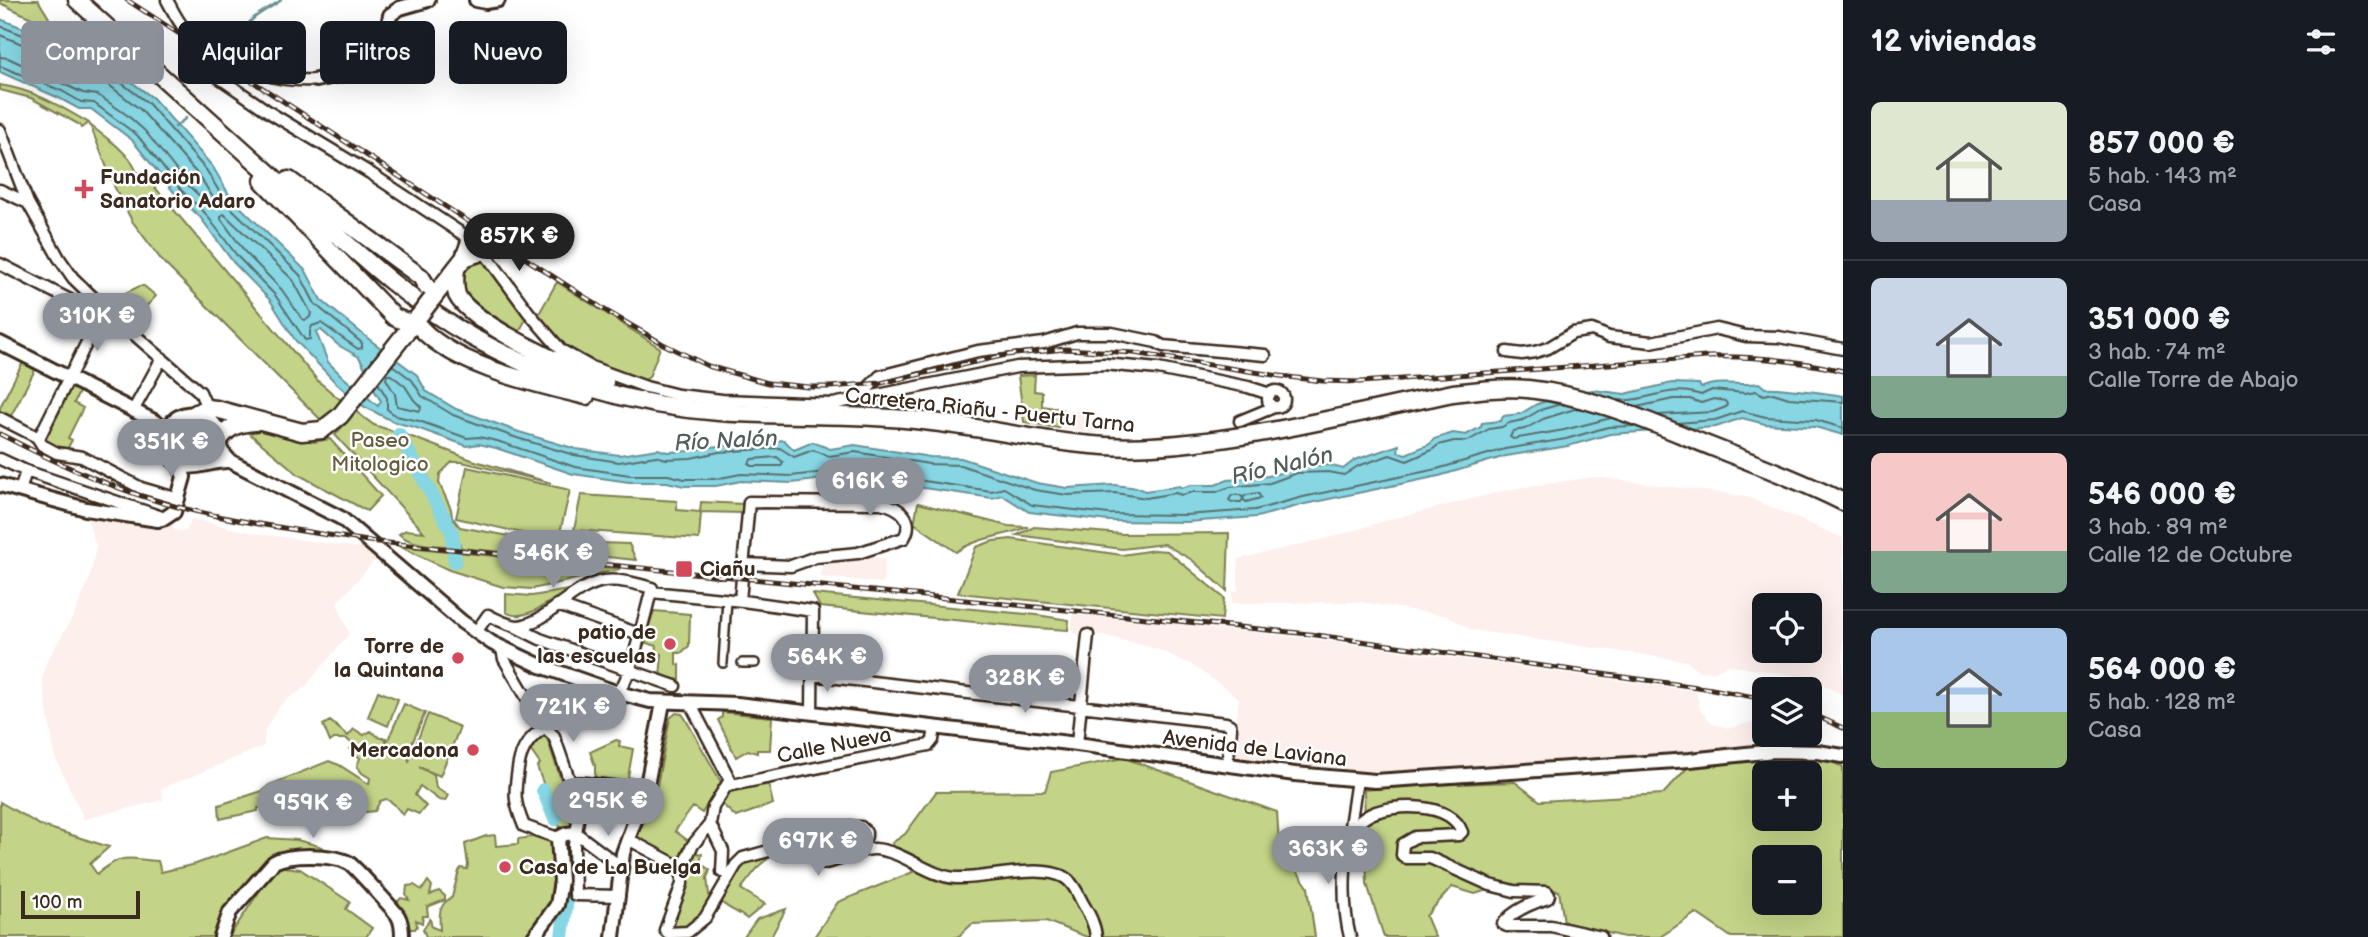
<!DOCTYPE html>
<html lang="es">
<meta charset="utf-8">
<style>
:root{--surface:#171b24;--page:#242831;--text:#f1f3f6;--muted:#9ea1a6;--line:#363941;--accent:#8c9099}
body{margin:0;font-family:"Balsamiq Sans",sans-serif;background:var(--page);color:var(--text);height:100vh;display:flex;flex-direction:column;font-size:26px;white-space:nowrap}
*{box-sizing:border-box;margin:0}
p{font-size:23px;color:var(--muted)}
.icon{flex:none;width:38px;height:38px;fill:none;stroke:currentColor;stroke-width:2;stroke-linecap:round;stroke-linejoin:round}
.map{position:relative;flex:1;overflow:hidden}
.sheet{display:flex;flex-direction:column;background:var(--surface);width:525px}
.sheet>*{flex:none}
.guide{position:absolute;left:21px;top:21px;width:665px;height:63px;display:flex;gap:14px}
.buttons{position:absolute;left:1752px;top:593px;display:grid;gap:14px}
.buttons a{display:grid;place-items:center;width:70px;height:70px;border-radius:10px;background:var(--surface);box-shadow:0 7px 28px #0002;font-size:35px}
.scale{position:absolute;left:21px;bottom:18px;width:119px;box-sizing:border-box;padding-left:7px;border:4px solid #3b2a1e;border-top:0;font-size:19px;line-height:24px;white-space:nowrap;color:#3b2a1e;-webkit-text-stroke:5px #fff;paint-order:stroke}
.price{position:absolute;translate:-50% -60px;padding:0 16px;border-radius:24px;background:var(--accent);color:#fff;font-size:23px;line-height:46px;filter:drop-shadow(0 2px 4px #0008)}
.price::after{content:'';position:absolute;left:50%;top:42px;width:21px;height:16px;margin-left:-10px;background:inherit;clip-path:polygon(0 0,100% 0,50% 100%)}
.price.on{background:#222;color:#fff}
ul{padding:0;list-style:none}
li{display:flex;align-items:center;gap:21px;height:175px;padding:0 28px}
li+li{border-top:2px solid var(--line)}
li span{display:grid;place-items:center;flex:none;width:196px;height:140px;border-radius:10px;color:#555}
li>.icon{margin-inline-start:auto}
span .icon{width:84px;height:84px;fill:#fffc;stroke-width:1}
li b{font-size:30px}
h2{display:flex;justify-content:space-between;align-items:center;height:84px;padding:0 28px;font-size:30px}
.chip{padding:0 24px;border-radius:10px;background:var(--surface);box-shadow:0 7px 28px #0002;font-size:24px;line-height:63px}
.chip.on{background:var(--accent);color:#fff}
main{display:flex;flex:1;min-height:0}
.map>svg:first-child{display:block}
.built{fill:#fdefeb;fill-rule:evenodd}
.green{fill:#c3d387;stroke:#7f7e52;stroke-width:2;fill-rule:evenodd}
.water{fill:#87d6e4;stroke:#699195;stroke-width:2;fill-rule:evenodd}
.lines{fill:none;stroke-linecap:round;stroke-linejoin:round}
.shore{stroke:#596f6d;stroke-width:2}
.stream{stroke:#699195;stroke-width:2.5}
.river{stroke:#87d6e4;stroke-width:14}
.pedestrian-casing{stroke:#3b2a1e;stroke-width:12}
.minor-casing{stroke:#3b2a1e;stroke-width:15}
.tertiary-casing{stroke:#3b2a1e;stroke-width:18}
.primary-casing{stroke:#3b2a1e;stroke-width:21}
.pedestrian{stroke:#fff;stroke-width:7}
.minor{stroke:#fff;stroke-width:10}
.tertiary{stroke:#fff;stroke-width:12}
.primary{stroke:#fff;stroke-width:16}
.rail-casing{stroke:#3b2a1e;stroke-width:5}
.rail{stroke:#fff;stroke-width:2.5;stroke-dasharray:8;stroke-linecap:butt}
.primary-bridge-casing{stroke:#3b2a1e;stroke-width:21;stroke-linecap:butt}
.primary-bridge{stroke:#fff;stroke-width:16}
.poi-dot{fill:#d1495b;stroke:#fff;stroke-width:2.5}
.labels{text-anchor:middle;stroke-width:5;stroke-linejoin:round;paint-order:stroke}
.poi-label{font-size:21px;font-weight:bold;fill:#3b2a1e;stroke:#fff;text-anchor:start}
.street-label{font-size:21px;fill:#3b2a1e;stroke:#fff}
.park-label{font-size:21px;fill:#645d3e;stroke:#fff}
.water-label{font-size:23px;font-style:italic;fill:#525e59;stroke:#fff}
</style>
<main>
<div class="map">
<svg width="1843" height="937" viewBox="0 0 1843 937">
<rect width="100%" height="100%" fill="#fff"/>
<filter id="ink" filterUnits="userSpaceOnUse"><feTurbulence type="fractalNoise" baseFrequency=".0143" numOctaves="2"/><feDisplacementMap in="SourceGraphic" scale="14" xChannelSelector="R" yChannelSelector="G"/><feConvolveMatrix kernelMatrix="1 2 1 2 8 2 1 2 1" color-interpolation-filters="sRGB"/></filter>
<g filter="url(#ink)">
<path class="built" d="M1062 409 1100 415 1097 434 1059 428Z
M1594 477 1745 496 1843 538V695L1811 678 1728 665 1712 672 1699 671 1686 661 1471 630 1448 616 1361 602 1232 603V592L1238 591V559L1332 537 1388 520 1511 489ZM1764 606H1810V651H1764Z
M89 518 153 525 173 521 174 530 186 531 192 519 253 533 367 549 377 558 337 603 349 634 306 686 280 705 265 730 264 746 161 789 163 800 84 819 55 757 42 680 46 663 75 613 90 578 96 546 88 522Z
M848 557 885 558 883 583 821 577 822 563Z
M1073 614 1297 637 1696 691 1700 710 1713 724 1729 728 1757 721 1764 722V735H1768L1765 739 1734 749 1685 755 1386 774 1245 760 1233 754 1239 698 1192 665 1157 649 1103 635 1072 633Z"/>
<path class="green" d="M0 0H38L49 18 44 24 0 3Z
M0 85C34 90 60 106 89 123L81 128 80 125 31 98 0 90Z
M90 125 117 146 130 159 138 174 153 185 318 381 343 402 333 415 322 421 163 262 132 221 115 188Z
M484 251 529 313 515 340 457 295 464 258Z
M557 282 660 348 649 377 644 381C618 372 590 365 568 349 556 341 547 328 537 317Z
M140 286H144L156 296 129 325 112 309 113 307 108 301Z
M23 362 36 368 11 416 0 411V407Z
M1035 375 1034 391 1042 392V406L1062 409 1059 428 1024 422 1018 376Z
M71 387 80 390 74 403 83 408 68 438 72 440 66 451 44 441Z
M355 411 374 425 396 432 446 526 451 538 450 546C434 546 410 545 399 534L406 530 424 532 335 435Z
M253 428 314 442 330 439 381 496 367 511 299 475 244 429Z
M404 434 472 460 551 483 462 462H452L440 474 439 483 451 509 452 517 460 527 560 545 568 542 629 544 636 560 589 555 588 560 461 548 456 531 438 495Z
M467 467 570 490 558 541 456 518Z
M581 495 677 501V510L700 512 701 502 743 504V513L701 512 699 539 574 530Z
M918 503 1008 526 1028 527C1003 537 978 537 956 552L914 523Z
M1034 527 1123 534 1229 533 1227 591 1192 560 1164 544 1122 549 1017 535Z
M1011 539 1122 555 1154 550 1167 551 1224 598 1222 619 958 593 976 547 993 541Z
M399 546 620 569 532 589 503 587 449 570Z
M568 590C551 600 524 624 506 612V594L532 596Z
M813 594 1037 615 1069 620 1068 630 1036 628 820 607Z
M654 611 690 614 689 646 681 653H676V664L680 665V680L660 677 662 654 656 652 657 646 643 642Z
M378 691 398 699 388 726 368 717Z
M404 704 425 713 408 753 386 744Z
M722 712 772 717 770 750H757V753L748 750 736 757 718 720 722 717Z
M676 713 682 714 685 718 721 782 702 813 693 807 675 831 690 842 680 861 637 837 655 796 670 718Z
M428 714 460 727 440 776 419 767 434 775 436 788 448 795 445 801 439 800 420 786 415 795 426 806 419 814 407 809 403 815 394 804 386 799 380 801 375 811 328 816 319 810 317 811 307 806 297 805 258 808V811L220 819 219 805 262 791 269 785 329 761 339 765 369 784 370 778 362 773 357 766 360 758 350 749 353 745 347 739H334L330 742 323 725 330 721 348 736 354 729 364 735 371 731 380 738H386L385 745 408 757 409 761Z
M546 735 565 792 571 825 569 829 561 830 537 767 540 764 531 751 525 749 540 737Z
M616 740 620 741 619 746 633 749 628 777 632 778 631 784 595 780V766L590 752Z
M1818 756 1843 767V937H1731L1696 913 1660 937H1624L1564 922 1559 891 1503 885 1475 894 1452 887 1426 916 1435 937H1384L1367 884 1364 790 1402 786 1515 782 1540 801 1663 794 1688 767 1750 757ZM1764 774H1810V819H1764ZM1764 858H1810V903H1764Z
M1124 758 1277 812 1279 845 1308 887 1315 937H1087L1046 921 972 924 958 937H814L838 902 913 872 892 843 905 834 936 792 1045 791 1051 772Z
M768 782 773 804 736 817 721 803 731 789Z
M0 802 40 825 109 847 90 864 97 874C124 852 127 859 158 861L161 872 196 864 267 838 297 840 319 846 336 855 280 854 217 937H0Z
M495 835 496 846 518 844V839L540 836 553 840C557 882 561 906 526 937H426L423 929 430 919 432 927 440 930C439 915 438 905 452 897L459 871 461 868 467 869 468 865 465 844 486 836Z
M692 852 702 854 700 863 710 870 707 878 710 902C699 921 692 927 670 930L669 922Z
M775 853 760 865 741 889 765 904 747 919C737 911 727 909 718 899L745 859Z
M276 866 300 869 350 902 346 909 372 928 366 937H229Z
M428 881 432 886 430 895 439 891 445 896V900L427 907 428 916H423L422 923 416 920 417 926 415 929H406L398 901 401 898 409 900 406 895 407 886 414 885 422 890Z
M786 909 771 937H744L757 919Z"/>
<path class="water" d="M0 19 54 40 55 47 98 57 153 98 213 167 231 198 306 271 321 300 370 340 417 375 426 391 456 409 519 432 576 449 619 455 658 449 667 452 690 451 718 446 784 440 794 450 813 442 830 449 855 445 930 457 961 458 1037 483 1067 488 1114 485 1139 488 1145 491 1180 486 1181 488 1191 485H1215L1228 480 1268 476 1284 472 1295 466 1329 465 1343 469 1355 460 1399 445 1398 452 1406 454 1430 444 1434 439 1453 433 1466 435 1481 427 1482 423 1501 421 1503 416 1520 414 1537 404 1572 393 1593 390 1625 394 1672 383 1699 384 1701 388C1718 379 1740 387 1759 383L1765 388C1772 386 1832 394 1843 396V435L1815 427 1765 424 1742 418 1716 427 1610 434 1568 446 1506 456 1439 476 1305 504 1257 517 1186 522 1109 521 1029 512 1002 495 992 498 917 487 854 485 824 479 792 483 741 481 716 486H684L667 482H629L573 474 496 448 479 444 467 446 417 428 394 422 361 405 336 383 295 340 270 300 233 262 200 217 177 196 132 140 91 109H79L59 98 0 72ZM321 330 338 345 359 357 364 366 371 385 381 401 378 406 343 377 328 362 316 332Z"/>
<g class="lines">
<path class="shore" d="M0 26 46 44 53 53 95 63 148 103 207 171 226 203 300 275 315 304 362 343V348L358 349 321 323 312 326 310 331V339L305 340 275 295 238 257 205 213 182 191 137 135 94 103 81 102 62 91 0 66
M0 35 39 51 50 61 91 71 141 110 200 177 214 199 213 203 208 204 188 185 145 131 127 115 98 95 83 93 8 58 0 57
M224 214 293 280 311 313 310 317 306 320 302 319 282 290 245 252 221 219V216Z
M392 365 412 380 422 396 453 415 517 438 574 455 619 462 656 456 666 459 691 458 719 452 780 448 794 457 813 450 829 456 855 452 929 464 960 465 1035 490 1067 495 1116 493 1146 498 1175 493 1182 495 1193 492H1216L1230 487 1270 483 1297 473 1328 472 1344 475 1358 466 1390 455 1407 461 1432 450 1438 445 1454 441H1468L1489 429 1502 427 1509 423 1523 420 1540 410 1561 404
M391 375 405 386 414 400 421 407 420 411 397 406 395 394 386 379 387 375Z
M378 383 387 398V409L396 416 419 421 467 438 479 437 497 441 575 467 630 475H668L685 479H715L741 474 791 476 825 472 855 478 917 480 991 491 1004 488 1032 505 1109 514 1185 515 1255 510 1303 497 1437 469 1505 449 1566 439 1608 427 1632 426
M1617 400C1647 403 1669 383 1701 395L1712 390 1745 393 1756 391 1764 395 1773 393 1789 398 1843 402
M1637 407 1673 399H1690L1701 403 1714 399 1725 401 1727 404 1726 407 1713 412 1658 415
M1578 408 1543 419 1525 429 1513 431 1510 437 1513 439 1564 430 1611 418
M1677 423 1715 420 1742 411 1766 417 1816 420 1843 428
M777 457 783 462 781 466H752L749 463 752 459Z
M1258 493 1261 498 1246 502 1243 499 1241 502H1232L1229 500 1232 495H1240L1243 498 1246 495Z"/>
<path class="stream" d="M242 55C244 47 242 40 244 33 249 15 269 10 281 0
M175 127 186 118"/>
<path class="river" d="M399 434 452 532 455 561
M543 790 555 819
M562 937 568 889 565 845"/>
<defs>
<path id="pedestrian" d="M717 573H743
M723 663 727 599
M742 663H755"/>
<path id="minor" d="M167 0C172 9 177 20 184 28 193 39 204 41 215 48 255 71 268 82 316 80
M197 40 192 51 195 61 272 114 370 173 479 245 529 313 561 350 591 367 646 387 678 395 722 400 833 404 1017 367 1104 364 1158 369 1248 387 1270 394
M0 130 28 203 59 258 73 278 104 308 200 392 207 408
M0 190 28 203
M0 264 99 315
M1507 352 1522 354 1535 352 1548 348 1573 333 1592 330 1609 337 1651 342 1717 329 1746 336 1779 337 1843 349
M1268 399a8 8 0 1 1 16 0a8 8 0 1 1-16 0Z
M858 398 880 376 978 351 1044 343 1077 333H1112L1156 342 1163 346 1265 355
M133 411 162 358
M0 418 37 437 42 445 57 453 82 457 141 488 179 499
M1240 421 1274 407
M37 437 40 436 104 308
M0 459 26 471 165 518
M20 491 26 471
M651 592 743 601 813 611 812 713
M740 600 749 502 881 503C900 507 915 519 904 538L858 553 816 557 791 566 745 564
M557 605 639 634
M516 627 540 639 675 686
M476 632 488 615C496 619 509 626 518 626 546 624 572 586 604 581 620 579 637 584 652 588 647 606 631 675 622 686 592 722 525 711 518 769 514 795 514 802 524 826L558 838
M502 649 504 659 544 727 554 736 571 785 578 821 574 845 575 895 619 896
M812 675 1226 723 1230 725 1231 729 1227 765
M690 703 730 780 713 807 710 824
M1077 744 1088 635
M570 781 646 790
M727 786 929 745 933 740 935 727
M710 824 692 846 682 868V884L665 930 668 933 688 932 705 918 736 865 743 858 801 842 832 837 854 827H861L866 832V836L823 855 821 858 823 863C841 862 857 848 875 849 904 851 927 876 956 878 983 880 1046 861 1068 880 1075 886 1078 894 1082 902 1089 914 1095 924 1096 937
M710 824 723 851 722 872
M1349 832C1356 824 1361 819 1371 814 1395 803 1451 802 1462 832L1459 835 1415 837 1403 844 1402 855 1406 858H1430L1490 885 1514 891 1547 892 1549 895 1548 898C1532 903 1513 910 1503 924L1507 926H1551L1601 937
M576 833 621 867
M628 839 682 868
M1350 937C1337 885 1350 831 1357 779"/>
<path id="tertiary" d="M476 0 486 2 498 0
M316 80 404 61 407 58 408 51 388 26 390 15 400 8 428 0
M0 343 156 422 164 433 166 439
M220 446 222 452 230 461 341 518 462 622 492 643 541 666 615 692 650 701 737 704 1077 744 1295 774 1375 781 1690 760 1774 751 1818 752 1843 756
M208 464C249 429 180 389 167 433 165 440 165 448 169 454 184 479 209 459 230 461
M0 485 86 509 158 520 165 518 174 512 184 477 179 464
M221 937 230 912 274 862C290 854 332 854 349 863 353 865 395 911 398 916 401 921 402 931 402 937
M534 937 557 905 561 881 558 838 566 834 576 833
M613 937 623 853 646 790 663 703"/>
<path id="primary" d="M77 0C149 65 220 130 293 195 350 246 404 299 472 337 547 379 632 406 719 412 790 417 861 413 932 422 1005 430 1079 451 1152 446 1254 440 1354 413 1453 393 1478 390 1503 387 1528 389 1594 396 1654 424 1715 448 1758 465 1802 481 1843 502
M289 180 421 277 433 297
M263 181 394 317 406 322 415 321
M464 258 484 251
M456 268C455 277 454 286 457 295 470 323 574 371 605 382
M432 299 464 258 471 239
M415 321C445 364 536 384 586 396
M196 413 207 408 216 409 302 432 322 430 340 416 419 316
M220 439C229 426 240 423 255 422"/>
</defs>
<use href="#pedestrian" class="pedestrian-casing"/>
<use href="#minor" class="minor-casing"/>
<use href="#tertiary" class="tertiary-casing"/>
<use href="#primary" class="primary-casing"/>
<use href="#pedestrian" class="pedestrian"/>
<use href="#minor" class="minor"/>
<use href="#tertiary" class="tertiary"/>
<use href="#primary" class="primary"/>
<defs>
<path id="rail" d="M127 0 608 312 663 344 708 366 768 383 809 387H830L881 383 1006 355 1065 349 1134 353 1280 376 1322 381 1360 382 1706 357C1753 356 1797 360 1843 371
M0 434C56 463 117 491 178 507 241 523 304 531 368 541L1309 634 1712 689 1764 699
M1810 713 1843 728"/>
</defs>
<use href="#rail" class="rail-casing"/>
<use href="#rail" class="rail"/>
<defs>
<path id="primary-bridge" d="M419 316 432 299"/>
</defs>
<use href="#primary-bridge" class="primary-bridge-casing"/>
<use href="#primary-bridge" class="primary-bridge"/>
</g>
</g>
<g class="poi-dot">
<path d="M80.5 178.5h7v7h7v7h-7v7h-7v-7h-7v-7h7z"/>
<rect x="675" y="560" width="18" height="18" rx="3.5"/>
<circle cx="670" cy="644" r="7"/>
<circle cx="458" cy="658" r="7"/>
<circle cx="473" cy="750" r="7"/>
<circle cx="505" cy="867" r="7"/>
</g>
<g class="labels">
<g class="poi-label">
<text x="100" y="184">Fundación<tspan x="100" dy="24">Sanatorio Adaro</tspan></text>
<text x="700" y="576">Ciañu</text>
<text x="656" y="639" text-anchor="end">patio de<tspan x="656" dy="24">las escuelas</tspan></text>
<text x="444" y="653" text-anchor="end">Torre de<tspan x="444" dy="24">la Quintana</tspan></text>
<text x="459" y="757" text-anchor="end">Mercadona</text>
<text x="519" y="874">Casa de La Buelga</text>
</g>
<g class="street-label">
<text transform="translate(990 410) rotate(6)" y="7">Carretera Riañu - Puertu Tarna</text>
<text transform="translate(834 745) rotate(-11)" y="7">Calle Nueva</text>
<text transform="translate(1255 748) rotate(7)" y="7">Avenida de Laviana</text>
</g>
<g class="park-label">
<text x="380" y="447">Paseo<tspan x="380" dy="24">Mitologico</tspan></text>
</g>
<g class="water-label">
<text transform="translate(726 440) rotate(-3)" y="8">Río Nalón</text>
<text transform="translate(1282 465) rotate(-13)" y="8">Río Nalón</text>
</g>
</g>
</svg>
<div class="buttons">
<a><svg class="icon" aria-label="locate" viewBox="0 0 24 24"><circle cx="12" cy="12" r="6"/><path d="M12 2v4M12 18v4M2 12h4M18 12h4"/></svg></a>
<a><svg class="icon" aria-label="layers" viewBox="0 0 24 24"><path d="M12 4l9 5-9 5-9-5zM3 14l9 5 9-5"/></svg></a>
<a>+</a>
<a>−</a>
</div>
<div class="scale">100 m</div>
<b class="price on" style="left:519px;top:273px">857K €</b>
<b class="price" style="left:97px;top:353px">310K €</b>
<b class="price" style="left:171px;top:479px">351K €</b>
<b class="price" style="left:870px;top:518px">616K €</b>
<b class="price" style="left:553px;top:590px">546K €</b>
<b class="price" style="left:827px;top:694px">564K €</b>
<b class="price" style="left:1025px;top:715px">328K €</b>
<b class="price" style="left:573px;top:744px">721K €</b>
<b class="price" style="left:608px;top:838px">295K €</b>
<b class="price" style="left:313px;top:840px">959K €</b>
<b class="price" style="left:818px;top:878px">697K €</b>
<b class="price" style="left:1328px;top:886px">363K €</b>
<div class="guide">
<a class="chip on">Comprar</a>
<a class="chip">Alquilar</a>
<a class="chip">Filtros</a>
<a class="chip">Nuevo</a>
</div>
</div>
<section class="sheet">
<h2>12 viviendas<svg class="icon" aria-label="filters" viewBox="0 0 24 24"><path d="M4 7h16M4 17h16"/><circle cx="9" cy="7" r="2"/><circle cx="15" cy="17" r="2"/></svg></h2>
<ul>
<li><span style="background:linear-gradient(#dfe7d0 70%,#9aa5b1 0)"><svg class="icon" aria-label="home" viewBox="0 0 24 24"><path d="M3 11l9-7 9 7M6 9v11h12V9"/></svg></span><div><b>857 000 €</b><p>5 hab. · 143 m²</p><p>Casa</p></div></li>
<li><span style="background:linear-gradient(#c9d6e8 70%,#7fa58c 0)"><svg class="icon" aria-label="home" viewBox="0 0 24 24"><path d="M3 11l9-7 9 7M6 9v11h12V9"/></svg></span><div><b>351 000 €</b><p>3 hab. · 74 m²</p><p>Calle Torre de Abajo</p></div></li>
<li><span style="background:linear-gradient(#f6c9c9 70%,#7fa58c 0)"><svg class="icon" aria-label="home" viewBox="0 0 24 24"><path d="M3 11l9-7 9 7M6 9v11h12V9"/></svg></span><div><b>546 000 €</b><p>3 hab. · 89 m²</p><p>Calle 12 de Octubre</p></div></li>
<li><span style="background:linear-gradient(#a9c7e8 60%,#8fb573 0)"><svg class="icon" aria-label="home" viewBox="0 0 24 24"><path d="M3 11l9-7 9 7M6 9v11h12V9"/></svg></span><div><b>564 000 €</b><p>5 hab. · 128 m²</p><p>Casa</p></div></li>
</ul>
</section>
</main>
